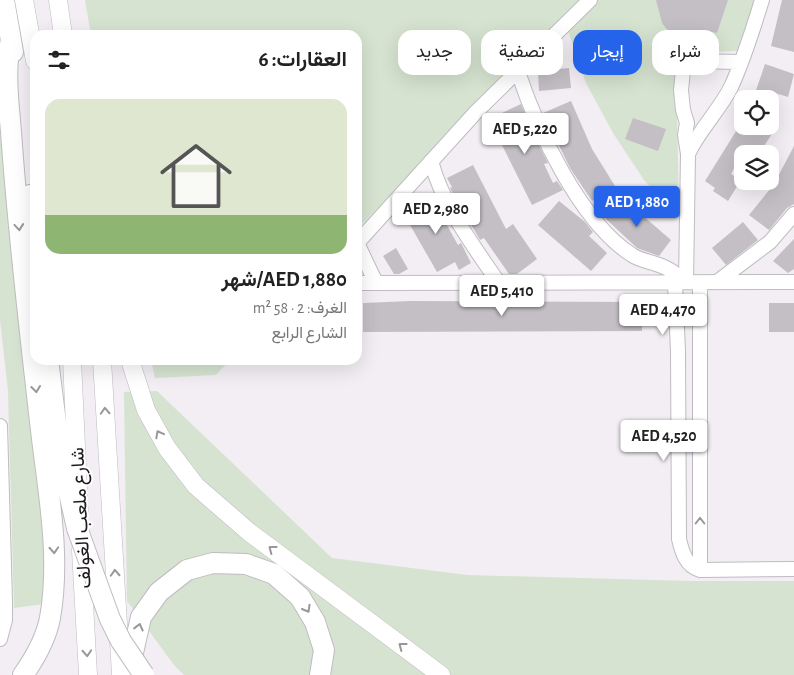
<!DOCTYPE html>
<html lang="ar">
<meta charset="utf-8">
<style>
:root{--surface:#fff;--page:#f2f2f2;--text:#222;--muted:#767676;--accent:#2563eb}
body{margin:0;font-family:"Alegreya Sans",Vazirmatn,sans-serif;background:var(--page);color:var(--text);direction:rtl;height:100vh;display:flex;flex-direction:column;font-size:19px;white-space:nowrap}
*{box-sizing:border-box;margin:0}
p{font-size:16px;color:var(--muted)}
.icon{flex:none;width:28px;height:28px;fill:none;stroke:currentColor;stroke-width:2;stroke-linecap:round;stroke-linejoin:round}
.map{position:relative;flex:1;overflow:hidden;direction:ltr}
.panel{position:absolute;left:30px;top:30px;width:332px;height:335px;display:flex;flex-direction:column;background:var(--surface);border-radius:15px;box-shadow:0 5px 20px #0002;direction:rtl}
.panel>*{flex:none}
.guide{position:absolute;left:378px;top:30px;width:341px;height:45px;direction:rtl;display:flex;gap:10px}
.buttons{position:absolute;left:734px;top:90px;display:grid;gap:10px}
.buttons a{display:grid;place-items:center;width:45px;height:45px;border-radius:10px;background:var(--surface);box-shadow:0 5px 20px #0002;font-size:25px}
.price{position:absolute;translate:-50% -42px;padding:0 11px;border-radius:5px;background:#fff;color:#222;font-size:16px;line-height:32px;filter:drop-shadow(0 1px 2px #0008)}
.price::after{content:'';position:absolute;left:50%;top:30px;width:15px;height:11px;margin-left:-8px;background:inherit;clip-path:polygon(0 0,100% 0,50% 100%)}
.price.on{background:var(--accent);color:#fff}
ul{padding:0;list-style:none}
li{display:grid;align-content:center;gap:10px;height:265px;padding:0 15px}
li span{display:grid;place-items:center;height:155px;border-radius:15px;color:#555}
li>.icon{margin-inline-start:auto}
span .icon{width:90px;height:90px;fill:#fffc;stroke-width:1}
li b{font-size:21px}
h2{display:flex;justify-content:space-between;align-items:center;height:60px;padding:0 15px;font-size:21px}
.chip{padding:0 18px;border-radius:15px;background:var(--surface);box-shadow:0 5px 20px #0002;font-size:18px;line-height:45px}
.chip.on{background:var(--accent);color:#fff}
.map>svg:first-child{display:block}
.green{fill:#d6e3d0}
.building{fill:#c3bfc5}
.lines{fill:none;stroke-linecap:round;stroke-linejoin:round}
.minor-casing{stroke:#bfbcc1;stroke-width:16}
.major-casing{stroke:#bfbcc1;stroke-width:19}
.highway-casing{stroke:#bfbcc1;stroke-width:22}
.minor{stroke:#fff;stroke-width:14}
.major{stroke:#fff;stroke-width:18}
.highway{stroke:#fff;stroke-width:20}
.highway-bridge-casing{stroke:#bfbcc1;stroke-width:22;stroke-linecap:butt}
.highway-bridge{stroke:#fff;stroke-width:20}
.oneway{stroke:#989898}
.labels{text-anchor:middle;stroke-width:4;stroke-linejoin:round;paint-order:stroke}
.street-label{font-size:19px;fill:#1b1a1b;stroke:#fefcfe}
</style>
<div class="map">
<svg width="794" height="675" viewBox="0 0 794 675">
<rect width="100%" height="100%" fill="#f2eef3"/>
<path class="green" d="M85 0H584L358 228V35H91Z
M595 0H755L737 51 676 53 679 218 644 180 613 133 586 83 567 28Z
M0 40 12 205 44 512V604L14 608 8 391 0 320Z
M151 360H230L216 375 155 378Z
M157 391 332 558 467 575 690 581H794V675H184L174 665 127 601 124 392Z"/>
<path class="building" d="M656 0H728L717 33 703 30 699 41 719 48 693 50 680 46 662 23Z
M782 0H794V52L771 46Z
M765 64 794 74 788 97 775 93 773 99H753Z
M569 68 571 88 539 91 538 71Z
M571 101 592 149 615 186 592 201 570 168 543 113Z
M521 104 526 116 521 118 532 140 535 138 548 163 544 164 553 183 557 181 563 190 532 205 489 119Z
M633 118 666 129 658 151 625 139Z
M742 126H777L759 154H742L731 174 741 180 728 201 713 191 715 188 705 181 738 128 740 130Z
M794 146V204L787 208 769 230 749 215 774 184Z
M473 165 506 229 513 224 537 259 517 274H509L484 238 480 240 450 188 452 187 447 178Z
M428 196 433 205 437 202 447 219 444 220 458 245 461 243 471 263 459 270 455 262 437 272 402 211Z
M621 197 671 240 659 256 637 248 605 218Z
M559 201 585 222 593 232 589 236 607 253 591 271 538 225Z
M743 222 758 240 726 265 712 248Z
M794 239V269L788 273 773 261Z
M396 248 408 269 399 274H394L383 256Z
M410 301 642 302V331L363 332V303Z
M769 303H794V332H769Z"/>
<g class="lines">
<defs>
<path id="minor" d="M518 72C537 129 580 222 632 255 641 261 654 262 664 267 672 270 679 277 686 282
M688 154 685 135 687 123 683 110 681 90 684 61 741 62
M431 161C443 206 473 245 498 282
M358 242 476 112 590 0
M358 245 376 283
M686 282 688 154C699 130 719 111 731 87 744 59 753 29 762 0
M717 282 770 242 794 214
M358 283 794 282
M675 283 678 352 679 539C682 552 686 566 700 570L794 569
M700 283V570
M0 426 5 601V620L0 639"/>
<path id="major" d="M24 0 35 61
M58 0 63 35
M72 360 79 512
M102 360 121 674
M130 360 146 410 167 448 196 486 249 532 441 675
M81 550 88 675"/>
<path id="highway" d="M4 0 13 52
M11 40C3 73 10 111 12 145 19 240 30 335 41 430 48 492 61 556 50 618 46 639 35 658 23 675
M30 195 35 241
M48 360 60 454 77 528
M132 671V657L141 617 159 592 187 570 213 563 246 564 274 574 300 597 315 622 324 650 320 675"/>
</defs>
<use href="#minor" class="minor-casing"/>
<use href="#major" class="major-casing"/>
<use href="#highway" class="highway-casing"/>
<use href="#minor" class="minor"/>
<use href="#major" class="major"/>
<use href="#highway" class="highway"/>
<defs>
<path id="highway-bridge" d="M77 528 110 619 121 641 144 675"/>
</defs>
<use href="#highway-bridge" class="highway-bridge-casing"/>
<use href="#highway-bridge" class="highway-bridge"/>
</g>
<defs><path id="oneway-chevron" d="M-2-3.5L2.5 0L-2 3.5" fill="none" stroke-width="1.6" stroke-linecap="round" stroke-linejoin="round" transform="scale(1.25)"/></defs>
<g class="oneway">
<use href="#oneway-chevron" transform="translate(19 227) rotate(85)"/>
<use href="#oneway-chevron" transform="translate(36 389) rotate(83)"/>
<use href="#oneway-chevron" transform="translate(105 411) rotate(-93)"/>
<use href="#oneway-chevron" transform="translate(159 434) rotate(-118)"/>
<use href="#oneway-chevron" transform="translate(700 521) rotate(-90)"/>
<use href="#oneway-chevron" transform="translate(272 549) rotate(-143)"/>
<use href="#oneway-chevron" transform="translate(54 550) rotate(87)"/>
<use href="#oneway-chevron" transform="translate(115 573) rotate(-93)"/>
<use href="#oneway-chevron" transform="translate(307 609) rotate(60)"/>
<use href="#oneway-chevron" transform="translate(139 627) rotate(-76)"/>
<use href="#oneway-chevron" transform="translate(402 646) rotate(-143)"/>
<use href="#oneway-chevron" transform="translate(87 653) rotate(87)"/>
</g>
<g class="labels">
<g class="street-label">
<text transform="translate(80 518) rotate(-93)" y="7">شارع ملعب الغولف</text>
</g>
</g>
</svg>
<div class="buttons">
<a><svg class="icon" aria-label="locate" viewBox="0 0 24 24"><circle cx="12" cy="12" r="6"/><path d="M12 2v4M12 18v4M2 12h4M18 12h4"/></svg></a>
<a><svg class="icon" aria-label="layers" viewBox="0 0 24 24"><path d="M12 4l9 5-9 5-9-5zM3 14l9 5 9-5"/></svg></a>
</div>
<b class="price" style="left:525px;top:155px">AED 5,220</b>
<b class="price on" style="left:637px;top:228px">AED 1,880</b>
<b class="price" style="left:436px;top:235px">AED 2,980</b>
<b class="price" style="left:502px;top:317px">AED 5,410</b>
<b class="price" style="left:663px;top:336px">AED 4,470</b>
<b class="price" style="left:664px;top:462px">AED 4,520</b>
<div class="guide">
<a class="chip">شراء</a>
<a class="chip on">إيجار</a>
<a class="chip">تصفية</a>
<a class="chip">جديد</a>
</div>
<section class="panel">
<h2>العقارات: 6<svg class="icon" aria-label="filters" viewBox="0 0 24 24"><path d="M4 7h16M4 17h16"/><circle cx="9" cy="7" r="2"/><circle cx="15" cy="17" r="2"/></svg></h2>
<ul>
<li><span style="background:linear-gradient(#dfe7d0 75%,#8fb573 0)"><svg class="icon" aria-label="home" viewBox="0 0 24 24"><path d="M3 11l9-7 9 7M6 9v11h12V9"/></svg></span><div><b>AED 1,880/شهر</b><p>الغرف: 2 · 58 m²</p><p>الشارع الرابع</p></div></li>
</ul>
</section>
</div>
